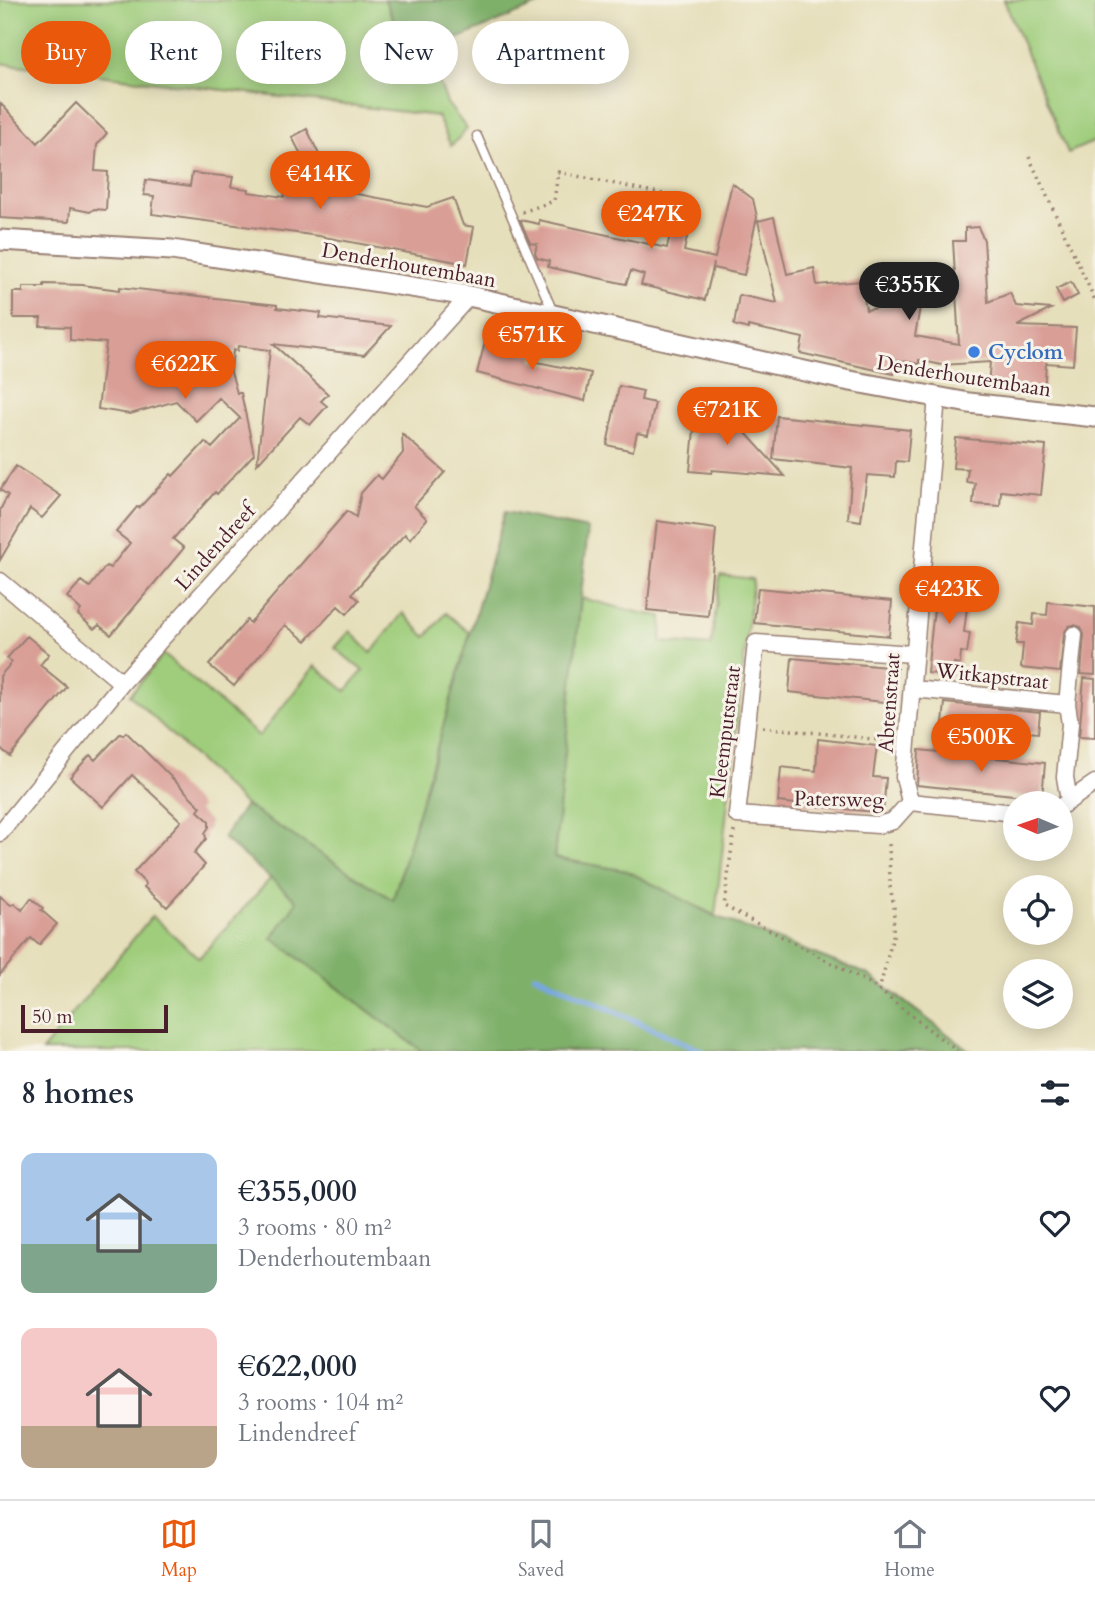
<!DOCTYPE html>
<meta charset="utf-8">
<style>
:root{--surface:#fff;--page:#f2f2f3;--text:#1f2937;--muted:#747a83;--line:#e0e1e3;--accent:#ea580c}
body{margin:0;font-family:Cardo,serif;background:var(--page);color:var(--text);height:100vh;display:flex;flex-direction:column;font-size:26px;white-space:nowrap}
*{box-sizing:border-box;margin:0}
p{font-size:23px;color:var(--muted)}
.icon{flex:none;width:38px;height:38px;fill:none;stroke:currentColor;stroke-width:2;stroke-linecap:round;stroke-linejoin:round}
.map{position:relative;height:1051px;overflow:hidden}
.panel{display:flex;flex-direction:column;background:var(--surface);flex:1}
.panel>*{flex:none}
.top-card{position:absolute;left:21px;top:21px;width:700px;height:63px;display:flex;gap:14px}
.needle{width:46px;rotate:272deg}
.buttons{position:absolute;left:1003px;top:791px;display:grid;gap:14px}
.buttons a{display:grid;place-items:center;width:70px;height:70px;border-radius:50%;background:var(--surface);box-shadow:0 4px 18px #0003;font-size:35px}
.scale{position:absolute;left:21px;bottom:18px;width:147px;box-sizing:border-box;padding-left:7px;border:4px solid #4a1f2b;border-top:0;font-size:19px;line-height:24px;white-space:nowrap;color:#4a1f2b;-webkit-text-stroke:5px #f7f3e8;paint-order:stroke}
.price{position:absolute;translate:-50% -60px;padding:0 16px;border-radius:24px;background:var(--accent);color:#fff;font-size:23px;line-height:46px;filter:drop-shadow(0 2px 4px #0008)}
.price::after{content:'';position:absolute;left:50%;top:42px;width:21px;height:16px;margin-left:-10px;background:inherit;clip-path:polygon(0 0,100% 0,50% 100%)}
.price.current{background:#222;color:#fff}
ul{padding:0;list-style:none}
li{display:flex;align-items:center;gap:21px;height:175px;padding:0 21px}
li span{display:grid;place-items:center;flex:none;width:196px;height:140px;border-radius:14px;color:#555}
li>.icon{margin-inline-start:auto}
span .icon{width:84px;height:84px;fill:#fffc;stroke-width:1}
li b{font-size:30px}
h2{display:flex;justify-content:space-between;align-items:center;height:84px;padding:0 21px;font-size:30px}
.chip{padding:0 24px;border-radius:32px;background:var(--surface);box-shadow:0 4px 18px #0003;font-size:24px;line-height:63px}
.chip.current{background:var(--accent);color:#fff}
.menu{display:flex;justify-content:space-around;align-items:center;height:98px;border-top:2px solid var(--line);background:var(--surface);font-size:19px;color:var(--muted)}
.menu a{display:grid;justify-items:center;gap:4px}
.menu .current{color:var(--accent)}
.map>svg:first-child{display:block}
.green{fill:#9fcd7b;stroke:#747653;stroke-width:2}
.forest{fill:#7fb06b;stroke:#64684b;stroke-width:2}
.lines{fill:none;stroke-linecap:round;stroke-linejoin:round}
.stream{stroke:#77a6e0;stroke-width:6}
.building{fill:#d99f97}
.service-casing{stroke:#987f73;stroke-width:11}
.minor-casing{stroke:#987f73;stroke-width:19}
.tertiary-casing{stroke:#987f73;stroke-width:23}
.path{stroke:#987f73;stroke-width:3.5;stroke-dasharray:2 5;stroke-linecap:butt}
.service{stroke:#fff;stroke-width:8}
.minor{stroke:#fff;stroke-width:16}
.tertiary{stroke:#fff;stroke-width:19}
.shop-dot{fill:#3f7fe0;stroke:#f7f3e8;stroke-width:2.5}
.labels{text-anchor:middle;stroke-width:6;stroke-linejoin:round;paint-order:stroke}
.street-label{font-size:21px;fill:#4a1f2b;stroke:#f7f3e8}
.shop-label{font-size:21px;font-weight:bold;fill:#366cbe;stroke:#f7f3e8;text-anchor:start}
</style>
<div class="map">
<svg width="1095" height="1051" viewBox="0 0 1095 1051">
<rect width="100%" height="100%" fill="#f7f3e8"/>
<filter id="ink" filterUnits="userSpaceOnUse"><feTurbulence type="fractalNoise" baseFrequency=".0143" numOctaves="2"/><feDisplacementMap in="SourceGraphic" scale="14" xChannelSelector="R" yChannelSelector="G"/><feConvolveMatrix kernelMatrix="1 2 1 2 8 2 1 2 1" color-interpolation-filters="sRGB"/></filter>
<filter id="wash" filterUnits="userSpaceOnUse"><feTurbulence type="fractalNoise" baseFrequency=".00686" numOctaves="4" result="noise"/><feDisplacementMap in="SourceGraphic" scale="28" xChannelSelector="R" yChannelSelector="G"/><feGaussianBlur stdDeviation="1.57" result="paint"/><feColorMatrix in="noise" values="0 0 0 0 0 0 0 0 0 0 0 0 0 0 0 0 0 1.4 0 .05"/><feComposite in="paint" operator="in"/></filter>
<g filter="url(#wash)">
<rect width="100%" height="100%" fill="#e6dfbb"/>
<path class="green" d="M0 0H385L410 59 428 52 447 103 467 129 451 146 437 116 0 63Z
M1004 0H1095V141L1068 153Z
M720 575 753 579 715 916 627 871 554 858 581 598 641 613 662 616 661 642 711 646Z
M403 613 426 637 446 613 470 633 393 900 245 805 130 695 163 654 259 736 315 666 346 691 363 671 335 648 350 631 371 653Z
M271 878 298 901 272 938 422 1051H42L152 916 199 958Z"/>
<path class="forest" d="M385 0H549L410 59Z
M505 512 588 529 554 858 627 871 715 916 869 975 970 1051H422L272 938 297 901 223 838 245 805 393 900Z"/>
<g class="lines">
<path class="stream" d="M535 975 701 1051"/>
</g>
<g id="blocks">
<path class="building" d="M0 103 38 143 76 103 107 133 97 145 95 171 108 172 106 210 94 209 90 212 70 208 69 222 0 218Z
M307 129 330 178 348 180 346 192 427 207 453 198 463 225 474 227 467 264 319 236 152 214 154 196 144 195 146 180 190 186 192 173 233 177 231 187 249 189 248 192 284 197 287 182 317 186 292 137Z
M732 183 753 199 757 217 744 275 713 268 714 263 705 300 641 285 644 275 631 271 626 284 548 267 549 261 537 258 535 253 537 244 530 243 520 220 539 224V220L667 248 676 206 693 209 684 251 715 258Z
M774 217 787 274 814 268 817 285 861 281 866 310 899 304 896 285 916 289 920 307 915 336 959 344 953 241H965V228L978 227 984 240 988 302 1010 293 1016 306 1051 309 1017 326 1076 328 1073 365 1046 363 1044 394 1023 392 988 387 990 362 941 365 919 360V364L897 360 894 374 800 353 803 338 748 326V329L734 325 739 295 777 303 758 221Z
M1071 282 1078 295 1063 303 1056 289Z
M44 284 82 285 120 290V287L277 305V308L321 313 320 318 391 326 364 355 273 344 328 394 321 401 327 406 310 425 300 417 257 464 270 350 238 346 237 351 233 350 231 372 237 393H241L254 454 217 494 215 492 173 539 184 548 111 635 99 625 94 629 78 615 81 610 67 597 81 581 90 587 106 566 110 568 130 543 116 532 137 507 139 508 171 474 173 476 205 442 212 448 240 418 219 398 196 421 176 401 130 414 98 409 106 343 70 340V327L40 326 41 318H13V292H23V287H44Z
M485 342 534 355 532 361 591 373 585 401 477 373Z
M619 386 643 391 641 400 655 403 648 435 637 433 633 451 607 445Z
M700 410 736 413 735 420H745L744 431 785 476 712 470 711 473 690 471 694 430 698 431Z
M777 416 910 430 907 462 896 461 895 477 867 475 861 521 848 519 852 468 773 459Z
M402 434 445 472 414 506 427 519 410 539 405 534 381 560 352 594 359 600 347 614 338 606 306 641 285 625 234 686 209 665 247 620 250 623 347 511 356 517 361 493 377 475 382 479 403 453Z
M956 438 1046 446 1041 495 1001 491 1000 506 973 504 975 483 966 482 968 469 953 468Z
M16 466 61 496 42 518 30 509 0 560V510L8 495 0 490Z
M657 521 716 529 708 616 647 610Z
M954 574 971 575 964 632 970 633 967 653 961 652 960 664 954 663 953 675 927 673 937 582 953 584Z
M758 588 892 601 889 636 754 623Z
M1048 602 1095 607V675L1081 674 1084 635 1081 627 1074 625 1069 626 1064 633 1060 672 1021 668 1023 644H1016L1019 623 1033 625 1034 614 1047 615Z
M27 636 49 654 40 665 67 687 10 756 0 748V676L12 662 7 658Z
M792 658 897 668 893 703 789 692Z
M1084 678 1095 679V738L1079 737Z
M945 703 1040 712 1038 733 943 723Z
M126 732 201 807 198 811 209 821V827L205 833 206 839 194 853 205 865 167 907 144 887 146 884 134 872 181 821 132 775 103 807 70 777 90 755 95 760 120 734 123 735Z
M818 739 877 746 873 777 886 778 883 813 778 802 781 767 816 771Z
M919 750 1045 763 1042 798 917 785Z
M0 896 11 905 14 903 22 910 31 898 43 908 41 910 57 924 39 945 31 938 0 975Z"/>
</g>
</g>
<g filter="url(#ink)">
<use href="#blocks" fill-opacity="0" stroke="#987f73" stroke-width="2"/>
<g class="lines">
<defs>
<path id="service" d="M477 136 553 312"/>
<path id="minor" d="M0 581 122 683
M913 654 756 643 737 815 878 825 893 821 910 802 1015 813
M913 689 1067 704
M1069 801 1065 777 1070 724 1067 704 1074 635
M910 802 904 777 937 397
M1063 805 1095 783
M0 833 122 683 469 296"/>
<path id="tertiary" d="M0 240 172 250 469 296 845 380 969 403 1095 417"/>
</defs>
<use href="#service" class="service-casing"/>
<use href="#minor" class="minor-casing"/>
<use href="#tertiary" class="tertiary-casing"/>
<path class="path" d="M1029 157 1095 300
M522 212 554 201 558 172 663 194
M763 727 891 741
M734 831 724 906 871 984 957 1051
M879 991 893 936 894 908 890 886 889 841"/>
<use href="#service" class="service"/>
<use href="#minor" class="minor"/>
<use href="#tertiary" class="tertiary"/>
</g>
</g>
<circle class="shop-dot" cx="974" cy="352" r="7"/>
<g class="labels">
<g class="street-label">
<text transform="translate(409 265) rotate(10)" y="7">Denderhoutembaan</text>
<text transform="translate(964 376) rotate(9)" y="7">Denderhoutembaan</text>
<text transform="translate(215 547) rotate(-48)" y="7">Lindendreef</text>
<text transform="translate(992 676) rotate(6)" y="7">Witkapstraat</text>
<text transform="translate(889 703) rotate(-86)" y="7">Abtenstraat</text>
<text transform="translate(725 732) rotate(-83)" y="7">Kleemputstraat</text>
<text transform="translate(839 799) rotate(1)" y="7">Patersweg</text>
</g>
<g class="shop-label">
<text x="988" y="359">Cyclom</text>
</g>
</g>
</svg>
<div class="buttons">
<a><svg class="needle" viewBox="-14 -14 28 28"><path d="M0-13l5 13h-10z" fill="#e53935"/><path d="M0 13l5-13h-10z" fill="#747a83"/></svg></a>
<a><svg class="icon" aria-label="locate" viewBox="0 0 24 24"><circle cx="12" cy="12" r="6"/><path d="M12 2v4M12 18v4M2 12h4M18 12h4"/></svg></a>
<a><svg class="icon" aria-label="layers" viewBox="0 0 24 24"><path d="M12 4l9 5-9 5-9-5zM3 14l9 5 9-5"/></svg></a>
</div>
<div class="scale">50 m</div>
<b class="price" style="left:320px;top:211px">€414K</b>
<b class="price" style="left:651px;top:251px">€247K</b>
<b class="price current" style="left:909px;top:322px">€355K</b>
<b class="price" style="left:532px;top:372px">€571K</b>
<b class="price" style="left:185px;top:401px">€622K</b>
<b class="price" style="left:727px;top:447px">€721K</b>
<b class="price" style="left:949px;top:626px">€423K</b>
<b class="price" style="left:981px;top:774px">€500K</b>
<div class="top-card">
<a class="chip current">Buy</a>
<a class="chip">Rent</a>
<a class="chip">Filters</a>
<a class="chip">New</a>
<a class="chip">Apartment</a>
</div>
</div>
<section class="panel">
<h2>8 homes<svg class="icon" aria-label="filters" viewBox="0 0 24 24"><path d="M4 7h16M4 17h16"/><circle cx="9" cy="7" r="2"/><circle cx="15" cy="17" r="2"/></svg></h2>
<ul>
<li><span style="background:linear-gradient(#a9c7e8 65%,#7fa58c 0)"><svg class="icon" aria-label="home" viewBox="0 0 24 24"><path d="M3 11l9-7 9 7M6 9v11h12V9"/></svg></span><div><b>€355,000</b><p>3 rooms · 80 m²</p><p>Denderhoutembaan</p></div><svg class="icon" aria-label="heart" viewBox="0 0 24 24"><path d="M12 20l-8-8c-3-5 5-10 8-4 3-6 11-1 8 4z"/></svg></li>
<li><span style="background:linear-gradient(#f6c9c9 70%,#b9a48a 0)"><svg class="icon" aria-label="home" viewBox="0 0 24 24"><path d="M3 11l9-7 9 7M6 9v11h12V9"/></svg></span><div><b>€622,000</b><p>3 rooms · 104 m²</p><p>Lindendreef</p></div><svg class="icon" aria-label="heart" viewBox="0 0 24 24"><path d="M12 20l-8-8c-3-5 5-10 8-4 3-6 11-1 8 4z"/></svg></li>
</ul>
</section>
<nav class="menu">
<a class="current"><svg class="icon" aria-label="map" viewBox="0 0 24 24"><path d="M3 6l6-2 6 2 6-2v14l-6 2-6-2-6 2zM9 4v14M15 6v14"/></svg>Map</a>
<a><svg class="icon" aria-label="saved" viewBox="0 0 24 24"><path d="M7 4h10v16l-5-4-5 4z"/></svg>Saved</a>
<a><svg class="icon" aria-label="home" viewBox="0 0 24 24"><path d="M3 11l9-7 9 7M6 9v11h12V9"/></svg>Home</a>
</nav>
